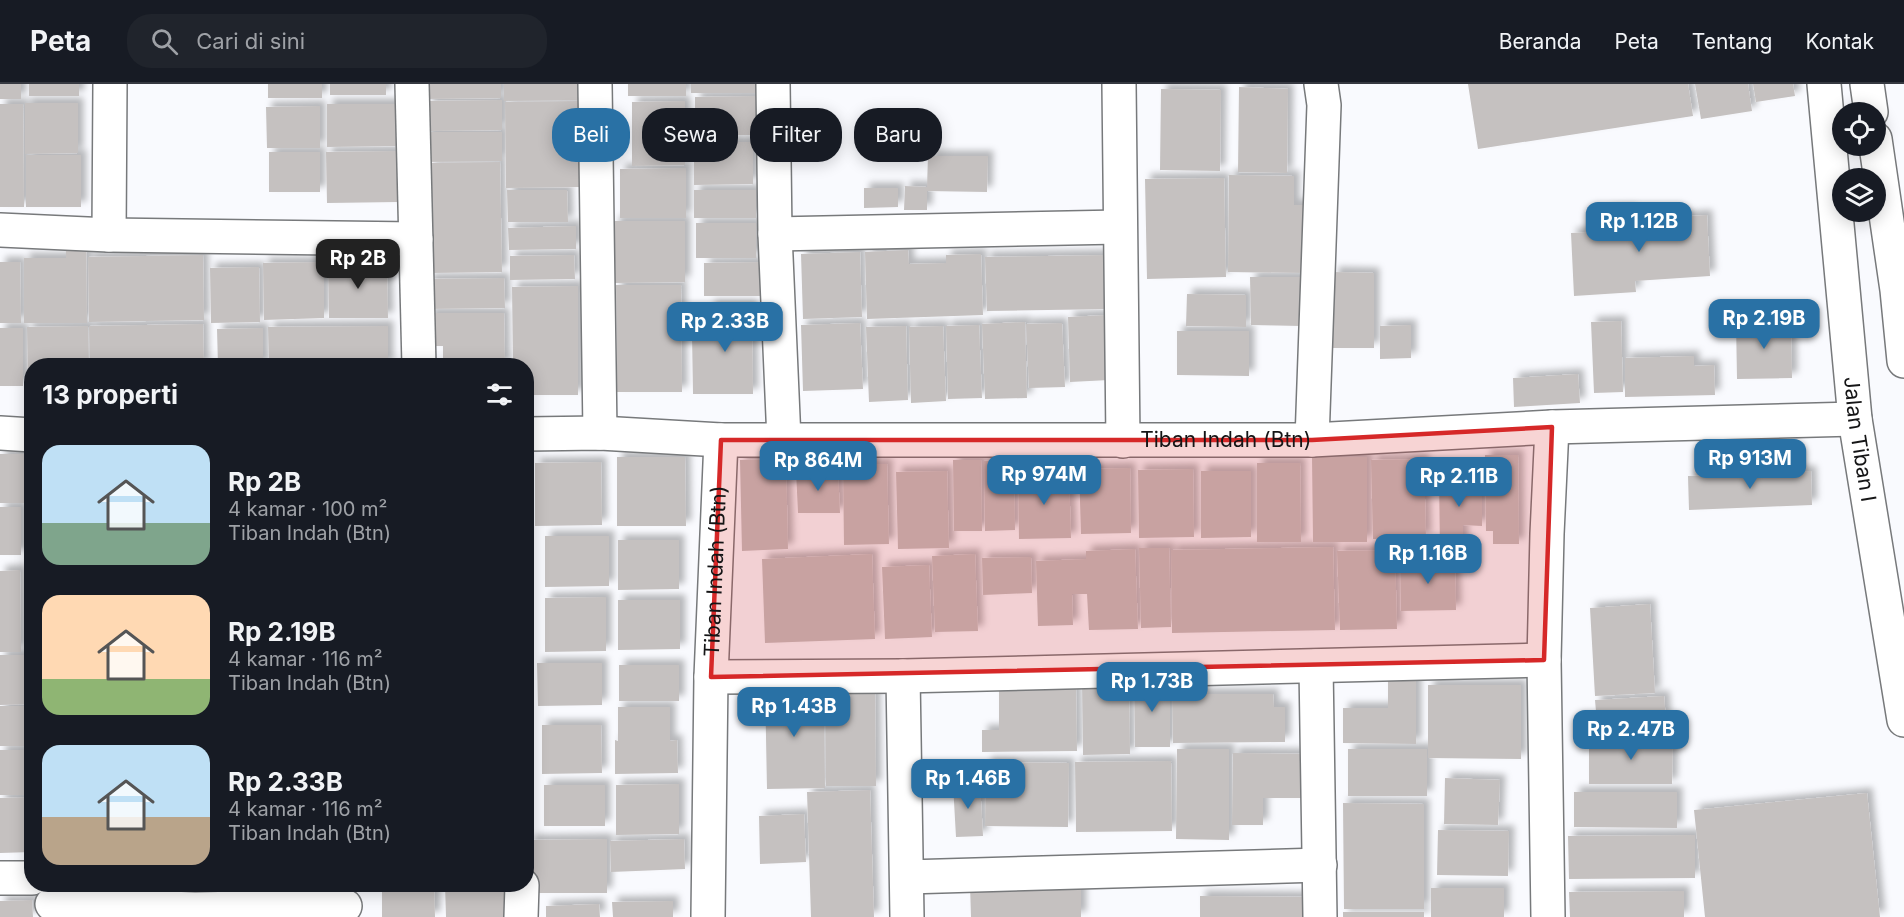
<!DOCTYPE html>
<html lang="id">
<meta charset="utf-8">
<style>
:root{--surface:#171b24;--page:#20242c;--text:#f1f3f6;--muted:#9ea1a6;--line:#363941;--accent:#2971a5}
body{margin:0;font-family:Inter,sans-serif;background:var(--page);color:var(--text);height:100vh;display:flex;flex-direction:column;font-size:22px;white-space:nowrap}
*{box-sizing:border-box;margin:0}
p{font-size:20px;color:var(--muted)}
.icon{flex:none;width:33px;height:33px;fill:none;stroke:currentColor;stroke-width:2;stroke-linecap:round;stroke-linejoin:round}
.map{position:relative;flex:1;overflow:hidden}
.sheet{position:absolute;left:24px;top:274px;width:510px;height:534px;display:flex;flex-direction:column;background:var(--surface);border-radius:24px;box-shadow:0 3px 15px #0003}
.sheet>*{flex:none}
.guide{position:absolute;left:552px;top:24px;width:570px;height:54px;display:flex;gap:12px}
.buttons{position:absolute;left:1832px;top:18px;display:grid;gap:12px}
.buttons a{display:grid;place-items:center;width:54px;height:54px;border-radius:50%;background:var(--surface);box-shadow:0 3px 15px #0003;font-size:30px}
.price{position:absolute;translate:-50% -51px;padding:0 14px;border-radius:12px;background:var(--accent);color:#fff;font-size:20px;line-height:39px;filter:drop-shadow(0 2px 3px #0008)}
.price::after{content:'';position:absolute;left:50%;top:36px;width:18px;height:14px;margin-left:-9px;background:inherit;clip-path:polygon(0 0,100% 0,50% 100%)}
.price.active{background:#222;color:#fff}
ul{padding:0;list-style:none}
li{display:flex;align-items:center;gap:18px;height:150px;padding:0 18px}
li span{display:grid;place-items:center;flex:none;width:168px;height:120px;border-radius:18px;color:#555}
li>.icon{margin-inline-start:auto}
span .icon{width:72px;height:72px;fill:#fffc;stroke-width:1}
li b{font-size:26px}
h2{display:flex;justify-content:space-between;align-items:center;height:72px;padding:0 18px;font-size:26px}
.pill{padding:0 21px;border-radius:24px;background:var(--surface);box-shadow:0 3px 15px #0003;font-size:21px;line-height:54px}
.pill.active{background:var(--accent);color:#fff}
header{display:flex;align-items:center;gap:36px;box-sizing:border-box;height:84px;padding:0 30px;background:var(--surface);border-bottom:2px solid var(--line)}
header strong{font-size:28px}
nav{display:flex;gap:33px;margin-inline-start:auto;font-size:21px}
.search{width:420px;height:54px;background:var(--page);display:flex;align-items:center;gap:15px;box-sizing:border-box;padding:0 21px;border-radius:24px;color:var(--muted);font-size:22px}
.map>svg:first-child{display:block}
.building{fill:#c5c1c0;filter:url(#shadow)}
.lines{fill:none;stroke-linecap:round;stroke-linejoin:round}
.minor-casing{stroke:#77797b;stroke-width:36}
.tertiary-casing{stroke:#77797b;stroke-width:36}
.minor{stroke:#fff;stroke-width:33}
.tertiary{stroke:#fff;stroke-width:33}
.marked{fill:#d62828;fill-opacity:0.2;stroke:#d62828;stroke-width:4.5;stroke-linejoin:round}
.labels{text-anchor:middle;stroke-width:5;stroke-linejoin:round;paint-order:stroke}
.street-label{font-size:21px;fill:#151516;stroke:#f9fafe}
</style>
<header>
<strong>Peta</strong>
<div class="search"><svg class="icon" aria-label="search" viewBox="0 0 24 24"><circle cx="10" cy="10" r="6"/><path d="M15 15l6 6"/></svg>Cari di sini</div>
<nav><a>Beranda</a><a>Peta</a><a>Tentang</a><a>Kontak</a></nav>
</header>
<div class="map">
<svg width="1904" height="833" viewBox="0 0 1904 833">
<defs>
<filter id="shadow"><feDropShadow dx="5.5" dy="-5.5" stdDeviation="3" flood-color="#0004"/></filter>
</defs>
<rect width="100%" height="100%" fill="#f9fafe"/>
<path class="building" d="M0 0H21V15H0Z
M29 0H79V12H29Z
M268 0H322V14H268Z
M330 0H386V11H330Z
M425 0H501V14L425 15Z
M504 0H583L584 16 504 17Z
M628 0H686V12H628Z
M691 0H763V9H691Z
M1468 0H1688L1693 32 1478 65Z
M1695 0H1748L1752 27 1701 35Z
M1753 0H1793L1795 12 1756 18Z
M1239 3 1288 5 1287 89 1238 88Z
M1161 5 1221 6 1220 87 1160 86Z
M757 12V51H695V13Z
M502 16V46L428 47 427 17Z
M582 17V103L506 104 505 18Z
M685 17V81L632 82V18Z
M25 19H78V69L25 70Z
M0 20H23L24 123H0Z
M327 20H396V62L327 63Z
M320 22V64H267L266 23Z
M424 48H502V77L424 78Z
M694 58H753V100L694 101Z
M397 67 398 118 327 119 326 68Z
M269 68H320V108H269Z
M26 71H81V123H26Z
M928 72H988L987 108 927 107V126H904L905 102 927 103Z
M500 78 502 188 431 189 429 79Z
M686 84V134H620V85Z
M1229 91 1294 92V121H1306V189L1228 188Z
M1224 94 1226 193 1147 195 1145 95Z
M864 104H898V123L864 124Z
M507 106H567L568 138H508Z
M694 106H756V134H694Z
M1631 126V136L1707 131 1710 192 1635 197 1636 208 1574 212 1571 149 1607 147 1606 127Z
M614 137H685V198L614 199Z
M696 139H756V174H696Z
M576 142V165L509 166 508 144Z
M66 154H86L87 239H24V174H66Z
M908 166 909 180 946 179V171L981 170 983 231 867 235 865 168Z
M860 168 862 233 803 235 801 170Z
M203 171 204 236 89 238 88 173Z
M574 171 575 195 510 196V172Z
M1110 171 1111 225 987 227 985 173Z
M0 178H20L21 239H0Z
M324 178V234L264 236 263 179Z
M328 178H387L388 234H329Z
M764 178V212H704V179Z
M259 183 260 238 211 239 210 184Z
M1333 188 1374 189V264H1333Z
M1250 193H1302L1301 242 1251 241Z
M504 194 505 224 427 225V195Z
M616 201H681L682 308H617Z
M578 202V311H526V282H513L512 203Z
M1187 210 1246 211V243L1186 242Z
M709 221H752L753 310H693L692 251H709Z
M427 229H504L505 282H443V262H428Z
M1107 231 1109 296 1070 298 1068 233Z
M1791 236 1792 294 1737 295 1736 237Z
M1621 237 1623 308 1594 309 1591 238Z
M1025 238 1027 314 985 315 982 240Z
M860 239 863 305 803 307 801 241Z
M1062 239 1065 303 1029 304 1026 240Z
M203 240 204 282H90L89 242Z
M979 241 982 314 948 315 946 242Z
M1411 241V274L1380 275V242Z
M88 242 89 282H32V301H28L27 243Z
M388 242V282H269L268 243Z
M906 242 908 316 869 318 866 243Z
M943 242 946 317 911 319 909 243Z
M0 244H23V302H0Z
M263 244V282H218L217 245Z
M1177 247H1249V292L1177 291Z
M1694 272V282L1714 281 1715 311 1625 313V274Z
M1578 290 1580 319 1514 323 1513 294Z
M0 370H32V419H0Z
M1485 371H1518L1519 460H1493V447H1486Z
M617 373H685L686 442H617Z
M1312 373H1367V458H1313Z
M786 375 788 465 742 467 740 376Z
M1424 375 1426 454 1373 455 1371 376Z
M953 376H981L982 447H954Z
M1014 376 1015 446 985 447 984 377Z
M601 378 602 441 535 442V379Z
M1257 379H1300L1301 458H1257Z
M843 380H887L889 460 844 461Z
M1130 384 1131 449 1081 450 1079 385Z
M1193 385 1194 453 1139 454 1138 386Z
M796 387H838L840 429H798Z
M947 387 949 464 898 465 896 388Z
M1201 387H1251V453L1201 454Z
M1811 387 1812 421 1689 426 1688 392Z
M1069 389 1071 454 1019 455 1018 390Z
M1439 390H1482V442L1463 441V468H1440Z
M0 423H21V471H0Z
M545 452H609V502L545 503Z
M618 456H679V505L618 506Z
M1333 463 1335 546 1172 549 1171 466Z
M1139 464H1169L1171 543 1141 544Z
M1135 465 1138 545 1089 546 1087 510H1072L1073 541 1038 542 1036 477 1086 475V467Z
M1395 466 1397 545 1340 546 1337 467Z
M872 470 875 555 765 559 762 475Z
M975 470 978 547 935 548 932 472Z
M1031 473 1032 509 983 511 982 474Z
M1400 475H1455L1456 526 1401 527Z
M929 481 932 553 885 555 882 483Z
M20 486 21 568H0V487Z
M606 513V567L545 568V514Z
M618 516H680V565L618 566Z
M1650 520 1655 609 1595 612 1590 524Z
M0 571H32V620L0 621Z
M537 579H602V621L538 622Z
M619 581H679V617H619Z
M1388 587H1416V660L1343 659V624H1388Z
M1170 595V663H1135L1134 596Z
M1129 598 1130 670 1083 671 1082 599Z
M875 599 876 702H826L825 600Z
M818 600V632H824L825 704 767 705 765 601Z
M1428 601H1521V675L1428 674Z
M1076 604 1077 667 982 668V646H999V605Z
M1172 610H1273L1274 623H1285V658L1173 659Z
M1664 612 1666 635 1597 639 1595 616Z
M0 622H32V662H0Z
M618 623H670V657L677 656 678 689 615 690V656L618 657Z
M542 641H601L602 689 542 690Z
M1589 654 1673 655 1672 700H1589Z
M1177 665H1229V756L1176 755Z
M1348 665H1427V712H1348Z
M0 666H32V711H0Z
M1233 669 1304 670 1303 714H1263V741H1232Z
M1171 677 1172 747 1076 748 1075 678Z
M986 678 1069 679 1068 743 985 742Z
M1445 694 1500 696 1498 741 1444 740Z
M980 699 983 752 956 753 953 700Z
M679 700V750L616 751V701Z
M544 701H605V742H544Z
M870 706 874 833H811L807 708Z
M1574 708H1677V744L1574 743Z
M1867 709 1880 833H1705L1694 726Z
M32 713V768L0 769V714Z
M1343 719 1424 720V825H1344Z
M804 730 806 778 760 780 759 732Z
M1438 746 1509 747 1508 792 1437 791Z
M1695 751V794L1569 795 1568 752Z
M607 755V809H530L529 756Z
M684 755 685 785 611 788 610 757Z
M1081 797V833H971L970 800Z
M73 801H109V808L73 809Z
M120 801H220V803L120 805Z
M382 801H434L435 833H382Z
M445 801H507L508 833H446Z
M1431 804H1504V833H1431Z
M1684 807V833H1570L1569 808Z
M1200 812 1311 813V833H1200Z
M32 816 33 833H0V817Z
M673 817V833H613L612 818Z
M599 820 600 833H546V822Z
M1343 828H1424V833H1343Z"/>
<g class="lines">
<defs>
<g id="minor">
<path d="M412 0 419 282"/>
<path d="M595 0 600 349"/>
<path d="M773 0 775 150 784 356"/>
<path d="M1119 0 1123 357"/>
<path d="M0 146 109 151 416 155"/>
<path d="M775 150 1120 143"/>
<path d="M109 151 110 0"/>
<path d="M0 349 32 351"/>
<path id="s1" d="M526 350 600 349 721 356H1312L1552 343 1855 335"/>
<path d="M1312 356 1324 21 1321 0"/>
<path d="M1316 582 1320 833"/>
<path d="M903 592 907 833"/>
<path d="M711 593 903 592 1544 576"/>
<path d="M907 793 1320 781"/>
<path d="M0 794H32"/>
<path d="M52 820 195 825 345 822"/>
<path d="M521 833 522 801"/>
<path id="s2" d="M708 833 711 593 721 356"/>
<path d="M1548 833 1544 576 1547 450 1552 343"/>
</g>
<g id="tertiary">
<path id="s3" d="M1824 0 1855 335 1904 636"/>
<path d="M1867 0 1871 28"/>
<path d="M1875 55 1897 206 1904 277"/>
</g>
</defs>
<use href="#minor" class="minor-casing"/>
<use href="#tertiary" class="tertiary-casing"/>
<use href="#minor" class="minor"/>
<use href="#tertiary" class="tertiary"/>
</g>
<path class="marked" d="M1552 343 1544 576 711 593 721 356H1312Z"/>
<g class="labels">
<g class="street-label">
<text dy="7" stroke="none"><textPath href="#s3" startOffset="357">Jalan Tiban I</textPath></text>
<text dy="7" stroke="none"><textPath href="#s1" startOffset="700">Tiban Indah (Btn)</textPath></text>
<text dy="7" stroke="none"><textPath href="#s2" startOffset="346">Tiban Indah (Btn)</textPath></text>
</g>
</g>
</svg>
<div class="buttons">
<a><svg class="icon" aria-label="locate" viewBox="0 0 24 24"><circle cx="12" cy="12" r="6"/><path d="M12 2v4M12 18v4M2 12h4M18 12h4"/></svg></a>
<a><svg class="icon" aria-label="layers" viewBox="0 0 24 24"><path d="M12 4l9 5-9 5-9-5zM3 14l9 5 9-5"/></svg></a>
</div>
<b class="price" style="left:1639px;top:169px">Rp 1.12B</b>
<b class="price active" style="left:358px;top:206px">Rp 2B</b>
<b class="price" style="left:1764px;top:266px">Rp 2.19B</b>
<b class="price" style="left:725px;top:269px">Rp 2.33B</b>
<b class="price" style="left:1750px;top:406px">Rp 913M</b>
<b class="price" style="left:818px;top:408px">Rp 864M</b>
<b class="price" style="left:1044px;top:422px">Rp 974M</b>
<b class="price" style="left:1459px;top:424px">Rp 2.11B</b>
<b class="price" style="left:1428px;top:501px">Rp 1.16B</b>
<b class="price" style="left:1152px;top:629px">Rp 1.73B</b>
<b class="price" style="left:794px;top:654px">Rp 1.43B</b>
<b class="price" style="left:1631px;top:677px">Rp 2.47B</b>
<b class="price" style="left:968px;top:726px">Rp 1.46B</b>
<div class="guide">
<a class="pill active">Beli</a>
<a class="pill">Sewa</a>
<a class="pill">Filter</a>
<a class="pill">Baru</a>
</div>
<section class="sheet">
<h2>13 properti<svg class="icon" aria-label="filters" viewBox="0 0 24 24"><path d="M4 7h16M4 17h16"/><circle cx="9" cy="7" r="2"/><circle cx="15" cy="17" r="2"/></svg></h2>
<ul>
<li><span style="background:linear-gradient(#bfe0f5 65%,#7fa58c 0)"><svg class="icon" aria-label="home" viewBox="0 0 24 24"><path d="M3 11l9-7 9 7M6 9v11h12V9"/></svg></span><div><b>Rp 2B</b><p>4 kamar · 100 m²</p><p>Tiban Indah (Btn)</p></div></li>
<li><span style="background:linear-gradient(#ffd9b3 70%,#8fb573 0)"><svg class="icon" aria-label="home" viewBox="0 0 24 24"><path d="M3 11l9-7 9 7M6 9v11h12V9"/></svg></span><div><b>Rp 2.19B</b><p>4 kamar · 116 m²</p><p>Tiban Indah (Btn)</p></div></li>
<li><span style="background:linear-gradient(#bfe0f5 60%,#b9a48a 0)"><svg class="icon" aria-label="home" viewBox="0 0 24 24"><path d="M3 11l9-7 9 7M6 9v11h12V9"/></svg></span><div><b>Rp 2.33B</b><p>4 kamar · 116 m²</p><p>Tiban Indah (Btn)</p></div></li>
</ul>
</section>
</div>
